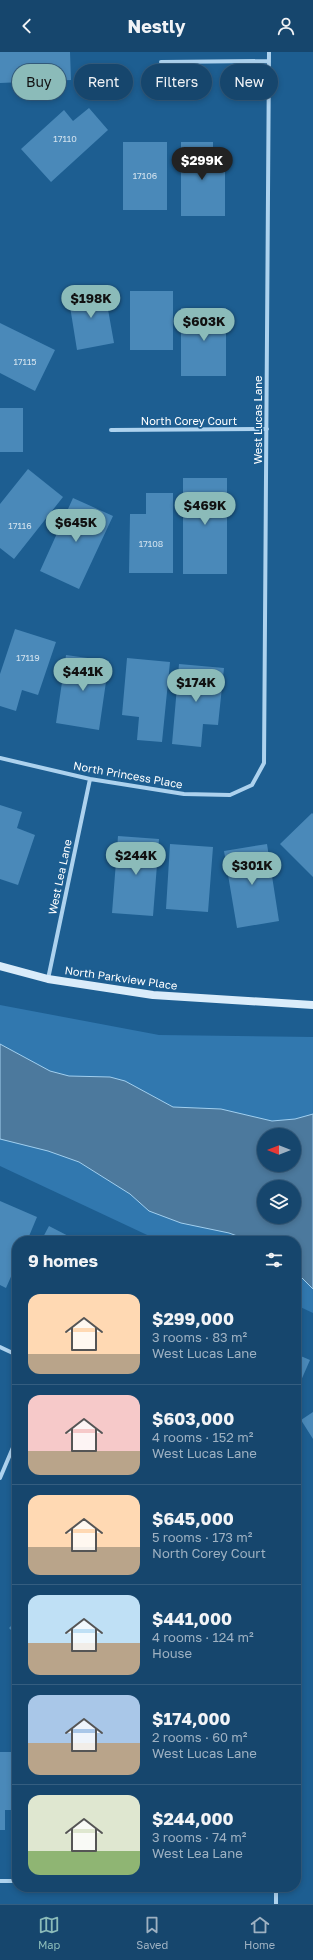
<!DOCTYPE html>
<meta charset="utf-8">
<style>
:root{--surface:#16466d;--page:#1f4d72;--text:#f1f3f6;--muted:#9eb1c2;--line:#355e80;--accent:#8bbbb9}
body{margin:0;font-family:"Golos Text",sans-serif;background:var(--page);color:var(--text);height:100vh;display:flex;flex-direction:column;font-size:15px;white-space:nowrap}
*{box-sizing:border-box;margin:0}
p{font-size:13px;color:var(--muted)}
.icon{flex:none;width:22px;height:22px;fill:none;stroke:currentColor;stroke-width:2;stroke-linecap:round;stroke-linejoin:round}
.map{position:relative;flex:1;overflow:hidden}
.details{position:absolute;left:12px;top:1184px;width:289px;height:656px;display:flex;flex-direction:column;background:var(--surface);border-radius:16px;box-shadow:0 2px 6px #0003,0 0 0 1px var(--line)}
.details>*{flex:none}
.hud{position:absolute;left:12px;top:12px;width:289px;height:36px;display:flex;gap:8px}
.needle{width:26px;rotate:270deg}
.fabs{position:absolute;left:257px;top:1076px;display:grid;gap:8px}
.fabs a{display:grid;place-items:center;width:44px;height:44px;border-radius:50%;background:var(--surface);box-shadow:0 2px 6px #0003,0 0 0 1px var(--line);font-size:20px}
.price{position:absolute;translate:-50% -34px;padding:0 9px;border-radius:14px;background:var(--accent);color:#111;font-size:13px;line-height:26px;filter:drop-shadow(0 1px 2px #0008)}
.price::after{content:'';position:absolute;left:50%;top:24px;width:12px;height:9px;margin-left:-6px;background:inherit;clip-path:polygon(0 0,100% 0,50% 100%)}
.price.on{background:#222;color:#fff}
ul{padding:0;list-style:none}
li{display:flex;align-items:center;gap:12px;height:100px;padding:0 16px}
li+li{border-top:1px solid var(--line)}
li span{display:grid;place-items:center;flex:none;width:112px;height:80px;border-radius:12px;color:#555}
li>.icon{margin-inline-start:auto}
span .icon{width:48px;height:48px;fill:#fffc;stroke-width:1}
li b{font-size:17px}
h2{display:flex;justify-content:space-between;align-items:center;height:48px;padding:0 16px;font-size:17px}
.chip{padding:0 14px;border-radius:18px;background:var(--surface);box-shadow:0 2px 6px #0003,0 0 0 1px var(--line);font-size:14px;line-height:36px}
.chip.on{background:var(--accent);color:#111}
header{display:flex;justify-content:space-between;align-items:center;height:52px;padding:0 16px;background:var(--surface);font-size:18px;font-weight:700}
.dock{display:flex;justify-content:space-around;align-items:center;height:56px;border-top:1px solid var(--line);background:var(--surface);font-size:11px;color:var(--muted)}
.dock a{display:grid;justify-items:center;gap:2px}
.dock .on{color:var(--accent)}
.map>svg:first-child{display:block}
.green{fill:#3178af;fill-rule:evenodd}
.water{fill:#4c799d;stroke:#a1cfef;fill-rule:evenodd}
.building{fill:#4a89b9}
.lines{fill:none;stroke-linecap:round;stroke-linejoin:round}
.street{stroke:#add2ee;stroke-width:4}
.secondary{stroke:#daecfa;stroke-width:8}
.labels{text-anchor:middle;stroke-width:3.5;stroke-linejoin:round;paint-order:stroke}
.number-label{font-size:9px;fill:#d2e2ee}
.street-label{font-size:11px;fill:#fff;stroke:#1d5e91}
</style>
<header><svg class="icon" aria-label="back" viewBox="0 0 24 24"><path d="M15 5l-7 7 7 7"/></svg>Nestly<svg class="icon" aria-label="person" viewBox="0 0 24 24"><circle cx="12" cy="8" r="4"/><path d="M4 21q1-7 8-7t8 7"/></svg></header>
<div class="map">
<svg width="313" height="1852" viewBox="0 0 313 1852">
<rect width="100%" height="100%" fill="#1d5e91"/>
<path class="green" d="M0 953 159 983 313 985V1261L296 1253V1189H160L0 1114ZM264 1083H294V1113H264ZM264 1135H294V1165H264Z"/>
<path class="water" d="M0 992 50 1019 69 1024 110 1025 125 1029 173 1055 221 1057 272 1069 295 1067 313 1062V1237L296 1220V1189H251L229 1181 181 1171 149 1159 130 1142 79 1110 48 1099 0 1087ZM264 1083H294V1113H264ZM264 1135H294V1165H264Z"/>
<path class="building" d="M0 0H70L71 28 0 31Z
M89 56 108 78 51 130 21 97 64 58 73 69Z
M123 90H167V158H123Z
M181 90H213V107H225V164H181Z
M104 235 114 291 77 298 68 242Z
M130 239H173V298H130Z
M181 256H226V324H181Z
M0 271 55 298 35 339 0 321Z
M0 356H23V400H0Z
M28 417 63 445 14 507 0 496V452Z
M183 426H227V522H183Z
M146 441H173V521H129L130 462H146Z
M73 446 113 464 79 537 40 519Z
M15 577 56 590 38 643 22 638 16 659 0 654V622Z
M66 603 109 609 99 678 56 671Z
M127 606 170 610 162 690 137 688 139 665 122 663Z
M179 612 224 616 218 673 203 672 201 695 172 692Z
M0 753 22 760 17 776 35 783 18 833 0 827Z
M312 761 313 762V825L280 792Z
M118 784 159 787 153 864 112 861Z
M170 792 213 795 208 860 166 857Z
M267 792 279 869 237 876 224 799Z
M0 1149 37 1165 27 1189H17V1211L6 1236 0 1233Z
M49 1174 78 1189H41Z
M296 1302 310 1308 296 1340Z
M313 1360V1387L301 1368Z
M17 1568V1584L9 1576Z
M0 1700H17V1758H5V1778H0Z"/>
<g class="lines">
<path class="street" d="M161 10 269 9
M111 378 267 377
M0 706 90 727 184 742 230 743 252 733 264 711 269 0
M48 927 90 727
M0 1295 17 1303
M0 1426 17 1386
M0 1829H17
M276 1852V1835"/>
<path class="secondary" d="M0 914 48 927 153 943 313 953"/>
</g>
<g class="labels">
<g class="number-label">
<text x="65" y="90">17110</text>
<text x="145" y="127">17106</text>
<text x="25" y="313">17115</text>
<text x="20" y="477">17116</text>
<text x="151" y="495">17108</text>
<text x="28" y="609">17119</text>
</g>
<g class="street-label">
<text transform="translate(258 368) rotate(-90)" y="4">West Lucas Lane</text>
<text x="189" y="373">North Corey Court</text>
<text transform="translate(128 723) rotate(10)" y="4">North Princess Place</text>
<text transform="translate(60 825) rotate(-78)" y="4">West Lea Lane</text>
<text transform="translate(121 926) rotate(8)" y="4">North Parkview Place</text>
</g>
</g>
</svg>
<div class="fabs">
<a><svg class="needle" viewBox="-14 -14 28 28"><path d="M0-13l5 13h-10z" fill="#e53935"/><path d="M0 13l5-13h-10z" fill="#9eb1c2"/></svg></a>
<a><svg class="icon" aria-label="layers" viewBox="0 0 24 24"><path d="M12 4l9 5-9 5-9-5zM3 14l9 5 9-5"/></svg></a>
</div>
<b class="price on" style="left:202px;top:129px">$299K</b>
<b class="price" style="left:91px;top:267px">$198K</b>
<b class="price" style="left:204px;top:290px">$603K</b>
<b class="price" style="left:205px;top:474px">$469K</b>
<b class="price" style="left:76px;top:491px">$645K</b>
<b class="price" style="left:83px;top:640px">$441K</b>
<b class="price" style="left:196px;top:651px">$174K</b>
<b class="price" style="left:136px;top:824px">$244K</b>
<b class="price" style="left:252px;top:834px">$301K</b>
<div class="hud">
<a class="chip on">Buy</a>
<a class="chip">Rent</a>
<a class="chip">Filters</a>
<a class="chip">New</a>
</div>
<section class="details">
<h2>9 homes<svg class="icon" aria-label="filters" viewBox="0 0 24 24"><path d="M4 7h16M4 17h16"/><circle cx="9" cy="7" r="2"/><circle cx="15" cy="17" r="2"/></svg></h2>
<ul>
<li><span style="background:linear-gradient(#ffd9b3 75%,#b9a48a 0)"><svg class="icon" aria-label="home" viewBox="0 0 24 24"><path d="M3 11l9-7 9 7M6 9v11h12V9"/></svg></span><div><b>$299,000</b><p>3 rooms · 83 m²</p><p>West Lucas Lane</p></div></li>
<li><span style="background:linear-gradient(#f6c9c9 70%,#b9a48a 0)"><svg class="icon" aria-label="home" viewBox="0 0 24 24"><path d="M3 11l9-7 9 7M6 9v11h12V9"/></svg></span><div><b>$603,000</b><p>4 rooms · 152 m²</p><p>West Lucas Lane</p></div></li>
<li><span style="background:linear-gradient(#ffd9b3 65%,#b9a48a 0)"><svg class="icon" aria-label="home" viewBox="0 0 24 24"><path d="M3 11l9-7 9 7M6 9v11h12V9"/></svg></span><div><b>$645,000</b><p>5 rooms · 173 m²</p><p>North Corey Court</p></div></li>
<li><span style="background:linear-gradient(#bfe0f5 60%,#b9a48a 0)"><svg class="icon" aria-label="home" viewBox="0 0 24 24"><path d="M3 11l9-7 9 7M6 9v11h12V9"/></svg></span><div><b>$441,000</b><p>4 rooms · 124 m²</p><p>House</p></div></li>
<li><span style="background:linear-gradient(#a9c7e8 60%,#b9a48a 0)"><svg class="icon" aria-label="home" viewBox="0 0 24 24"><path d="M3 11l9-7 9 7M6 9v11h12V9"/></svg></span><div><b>$174,000</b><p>2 rooms · 60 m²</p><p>West Lucas Lane</p></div></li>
<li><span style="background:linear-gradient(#dfe7d0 70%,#8fb573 0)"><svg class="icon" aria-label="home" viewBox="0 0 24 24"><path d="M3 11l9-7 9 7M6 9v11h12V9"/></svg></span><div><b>$244,000</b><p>3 rooms · 74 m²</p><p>West Lea Lane</p></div></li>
</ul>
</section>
</div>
<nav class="dock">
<a class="on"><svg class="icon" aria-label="map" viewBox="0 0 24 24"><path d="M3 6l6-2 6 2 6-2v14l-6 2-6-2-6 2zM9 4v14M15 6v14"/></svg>Map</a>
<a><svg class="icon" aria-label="saved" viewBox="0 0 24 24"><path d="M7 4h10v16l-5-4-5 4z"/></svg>Saved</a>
<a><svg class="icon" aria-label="home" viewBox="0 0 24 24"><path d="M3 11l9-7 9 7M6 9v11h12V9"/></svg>Home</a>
</nav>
